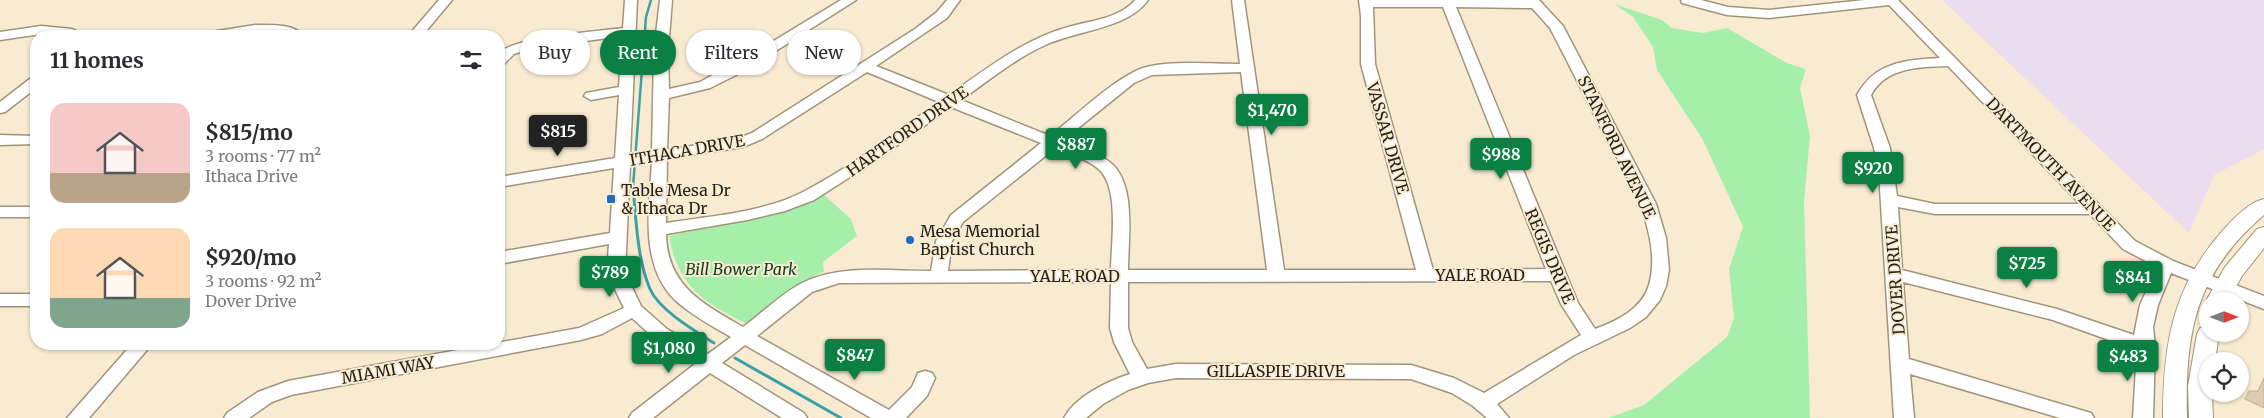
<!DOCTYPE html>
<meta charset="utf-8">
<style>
:root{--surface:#fff;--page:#f7f7f7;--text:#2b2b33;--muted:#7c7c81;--accent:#0b8043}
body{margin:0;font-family:Merriweather,serif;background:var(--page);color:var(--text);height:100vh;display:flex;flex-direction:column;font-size:19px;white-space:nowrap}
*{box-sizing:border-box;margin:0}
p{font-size:16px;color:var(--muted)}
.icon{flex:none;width:28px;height:28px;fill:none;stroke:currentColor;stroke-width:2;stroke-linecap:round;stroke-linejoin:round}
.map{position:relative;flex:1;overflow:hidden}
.sheet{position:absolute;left:30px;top:30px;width:475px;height:320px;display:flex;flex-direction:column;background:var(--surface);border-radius:20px;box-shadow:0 1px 4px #0004}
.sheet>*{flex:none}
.guide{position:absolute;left:520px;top:30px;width:475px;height:45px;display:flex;gap:10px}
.needle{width:32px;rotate:90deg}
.tools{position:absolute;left:2199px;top:292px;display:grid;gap:10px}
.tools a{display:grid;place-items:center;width:50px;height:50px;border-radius:50%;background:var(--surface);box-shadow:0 1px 4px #0004;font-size:25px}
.price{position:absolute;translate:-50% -42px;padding:0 11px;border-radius:5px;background:var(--accent);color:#fff;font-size:16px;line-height:32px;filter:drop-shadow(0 1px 2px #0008)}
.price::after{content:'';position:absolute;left:50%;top:30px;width:15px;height:11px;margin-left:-8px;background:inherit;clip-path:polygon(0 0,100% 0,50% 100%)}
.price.on{background:#222;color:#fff}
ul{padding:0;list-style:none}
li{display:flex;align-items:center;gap:15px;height:125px;padding:0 20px}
li span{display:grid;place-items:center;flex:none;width:140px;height:100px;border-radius:15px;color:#555}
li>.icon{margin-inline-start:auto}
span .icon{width:60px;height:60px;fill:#fffc;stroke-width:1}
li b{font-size:21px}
h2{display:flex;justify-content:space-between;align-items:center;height:60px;padding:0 20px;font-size:21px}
.chip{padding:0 18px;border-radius:22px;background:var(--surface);box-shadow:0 1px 4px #0004;font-size:18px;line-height:45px}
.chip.on{background:var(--accent);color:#fff}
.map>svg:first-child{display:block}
.industrial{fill:#ecdcef}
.green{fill:#a5efab}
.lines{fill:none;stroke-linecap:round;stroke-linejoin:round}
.stream-far1{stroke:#3ba1a5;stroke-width:2.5}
.stream{stroke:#3ba1a5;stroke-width:3}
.building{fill:#ddcbb3;stroke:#beac95}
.minor-casing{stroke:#a0957c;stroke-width:3}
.major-casing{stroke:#a0957c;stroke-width:2}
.minor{fill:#fff;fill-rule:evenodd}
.major{fill:#fff;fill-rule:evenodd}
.poi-dot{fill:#216dbd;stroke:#f8ebd1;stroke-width:2}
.labels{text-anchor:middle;stroke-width:4;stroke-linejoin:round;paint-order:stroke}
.street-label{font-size:16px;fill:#272218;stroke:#f8ebd1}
.poi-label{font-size:16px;fill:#272218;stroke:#f8ebd1;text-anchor:start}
.park-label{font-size:16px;font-style:italic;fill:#0c4318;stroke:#f8ebd1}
</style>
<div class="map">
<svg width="2264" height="418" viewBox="0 0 2264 418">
<rect width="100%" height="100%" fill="#f8ebd1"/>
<path class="industrial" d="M1942 0H2264V149L2214 175 2189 233Z"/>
<path class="green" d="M1614 4 1662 20 1672 28 1703 33 1727 28 1787 63 1806 69 1800 88 1810 136 1804 201 1810 418H1608L1644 405 1727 337 1734 318 1729 269 1743 227 1703 140 1657 70 1653 47 1633 17Z
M823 194 851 219 857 236 823 262 824 272C794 282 771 304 747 324 703 302 678 287 669 236L782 211Z"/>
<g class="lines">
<path class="stream-far1" d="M633 187 646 17 651 0"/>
<path class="stream" d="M633 186C636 218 637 259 650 289 659 310 695 331 714 343
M735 358 841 418"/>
</g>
<path class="building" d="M2264 378V408L2245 399 2249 391H2258Z"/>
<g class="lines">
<defs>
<path id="minor" d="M439 0H452L422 36H408Z
M625 0H637L630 156 652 152 654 51 660 0H672L668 51 669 89 700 82 757 51 730 41 728 38 730 35H740L767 45 841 0H856L746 70 710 88 669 98 667 150 739 138 752 133 915 29 937 12 947 0H960L947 18 876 66 949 95C988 68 1025 38 1072 26 1094 20 1120 18 1135 0H1148C1127 30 1074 30 1041 47 1012 61 987 82 961 100L1050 136C1076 116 1113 79 1143 68 1167 60 1214 64 1240 64L1232 0H1244L1284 270H1416L1361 64V16L1359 0H1539L1563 26 1656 204 1666 238 1669 270 1666 286 1660 300 1646 317 1630 328 1574 355 1497 404 1509 418H1487L1473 406 1452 393 1411 379 1176 378 1148 383 1128 390 1103 404 1086 418H1064C1076 396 1108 381 1130 374L1114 342 1110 328 1111 282 839 283 812 292 757 336 889 410 912 387 918 373 925 371 932 373 935 378 927 396 906 418H871L745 345 722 363 804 413 807 418H782L710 373 653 418H629L632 413 695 364 655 339 632 318 602 334 581 340 291 395 272 402 249 418H224L227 413 258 392 288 381 579 328 624 308 607 273 609 244 499 264V252L610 233 614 168 499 187V177L615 158 619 95 591 100 584 96 586 93 619 87 622 36 529 49 514 54 504 64 499 65V53C517 36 595 32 623 28ZM1373 7H1443L1546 269 1433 270 1375 64ZM1456 7 1532 8 1550 28C1567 60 1583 93 1600 126 1623 170 1664 232 1649 285 1642 309 1617 321 1595 329L1578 303ZM867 72 939 102C895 133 851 167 803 192 762 213 711 216 666 223L667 159 743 147 762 139ZM1241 72 1267 270H1128C1128 238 1138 177 1105 159 1092 151 1076 147 1062 141L1134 83 1152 75ZM951 107 1041 143 951 215 936 241 931 271C889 271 840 264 802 283 781 294 762 313 743 327 703 304 667 286 666 234L747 220 785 211 814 200 875 161ZM1054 149C1067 154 1085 158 1096 167 1121 184 1111 243 1111 270L948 271 952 241 963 222ZM652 162C649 207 639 266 676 301 692 315 712 326 731 337L708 354 667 329 641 306 625 273 630 165ZM1551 281 1561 304 1581 335 1484 393 1454 378 1411 365 1176 364 1147 369 1132 342 1128 328V282Z
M1681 0H1701L1728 7 1769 10 1865 0H1898L2135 241 2173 261 2264 296V309L2171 273 2158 305 2153 327 2155 346 2153 418H2133L2137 350 2053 320 1903 282 1909 359 2091 413 2094 418H2060L1910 374 1914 418H1894L1879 172 1874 148 1857 95C1875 62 1905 60 1940 58L1889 5 1769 18 1727 15 1682 3ZM1948 66 2080 204H1935L1897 196 1890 148 1871 95C1886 67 1919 67 1948 66ZM1898 207 1935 214H2090L2123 249 2157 267 2140 305 2134 335 2057 309 1902 270Z
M255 25C270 25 293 23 304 36L267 33 203 36 205 33Z
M41 26 72 29 86 36 41 34 0 40V32Z
M36 77V88L5 112 0 113V102L31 78Z
M0 135 36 136V144L0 145Z
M0 207H36V217H0Z
M0 294H36V306H0Z
M132 344H152L89 418H67Z"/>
<path id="major" d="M2264 199V215C2195 274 2185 332 2187 418H2163C2163 343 2173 285 2225 228 2235 217 2250 202 2264 199Z
M2264 227V248L2242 276 2228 301H2208V303L2206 301 2225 267 2257 229Z
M2208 326V334H2219L2215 361H2208V394H2212L2213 418H2189L2188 386 2197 334 2200 328Z"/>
</defs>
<use href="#minor" class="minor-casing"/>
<use href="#major" class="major-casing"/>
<use href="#minor" class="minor"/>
<use href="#major" class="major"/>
</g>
<g class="poi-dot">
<rect x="606" y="194" width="10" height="10" rx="2.5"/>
<circle cx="910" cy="240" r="5"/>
</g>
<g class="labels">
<g class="street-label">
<text transform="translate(907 131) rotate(-35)" y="6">HARTFORD DRIVE</text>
<text transform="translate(1388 138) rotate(74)" y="6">VASSAR DRIVE</text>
<text transform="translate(1617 147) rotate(64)" y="6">STANFORD AVENUE</text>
<text transform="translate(687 150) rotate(-10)" y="6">ITHACA DRIVE</text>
<text transform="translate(2051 164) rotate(46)" y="6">DARTMOUTH AVENUE</text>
<text transform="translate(1550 256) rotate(67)" y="6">REGIS DRIVE</text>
<text x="1480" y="281">YALE ROAD</text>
<text x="1075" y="282">YALE ROAD</text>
<text transform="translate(1895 280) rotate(-94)" y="6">DOVER DRIVE</text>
<text transform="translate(388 370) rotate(-10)" y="6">MIAMI WAY</text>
<text x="1276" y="377">GILLASPIE DRIVE</text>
</g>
<g class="poi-label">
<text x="621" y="196">Table Mesa Dr<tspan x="621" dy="18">&amp; Ithaca Dr</tspan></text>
<text x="920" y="237">Mesa Memorial<tspan x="920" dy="18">Baptist Church</tspan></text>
</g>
<g class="park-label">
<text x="741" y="275">Bill Bower Park</text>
</g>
</g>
</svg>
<div class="tools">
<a><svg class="needle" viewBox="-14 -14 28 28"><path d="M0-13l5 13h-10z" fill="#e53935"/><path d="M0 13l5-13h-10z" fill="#7c7c81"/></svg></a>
<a><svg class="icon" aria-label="locate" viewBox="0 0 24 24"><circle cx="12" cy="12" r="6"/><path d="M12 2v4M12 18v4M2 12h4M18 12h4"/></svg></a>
</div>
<b class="price" style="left:1272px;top:136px">$1,470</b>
<b class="price on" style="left:558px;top:157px">$815</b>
<b class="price" style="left:1076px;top:170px">$887</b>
<b class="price" style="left:1501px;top:180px">$988</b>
<b class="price" style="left:1873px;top:194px">$920</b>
<b class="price" style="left:2027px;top:289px">$725</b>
<b class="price" style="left:610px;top:298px">$789</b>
<b class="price" style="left:2133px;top:303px">$841</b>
<b class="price" style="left:669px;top:374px">$1,080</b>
<b class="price" style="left:855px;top:381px">$847</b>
<b class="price" style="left:2128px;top:382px">$483</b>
<div class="guide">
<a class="chip">Buy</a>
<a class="chip on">Rent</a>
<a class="chip">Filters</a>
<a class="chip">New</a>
</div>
<section class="sheet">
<h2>11 homes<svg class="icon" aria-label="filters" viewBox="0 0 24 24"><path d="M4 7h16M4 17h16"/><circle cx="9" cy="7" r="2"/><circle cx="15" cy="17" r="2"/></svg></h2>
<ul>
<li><span style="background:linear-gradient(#f6c9c9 70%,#b9a48a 0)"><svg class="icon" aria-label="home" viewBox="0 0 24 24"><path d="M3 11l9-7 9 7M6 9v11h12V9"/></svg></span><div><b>$815/mo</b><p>3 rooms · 77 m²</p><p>Ithaca Drive</p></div></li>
<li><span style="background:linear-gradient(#ffd9b3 70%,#7fa58c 0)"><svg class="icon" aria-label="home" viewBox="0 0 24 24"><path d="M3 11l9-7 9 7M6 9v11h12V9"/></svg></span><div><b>$920/mo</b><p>3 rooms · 92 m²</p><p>Dover Drive</p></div></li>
</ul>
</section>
</div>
